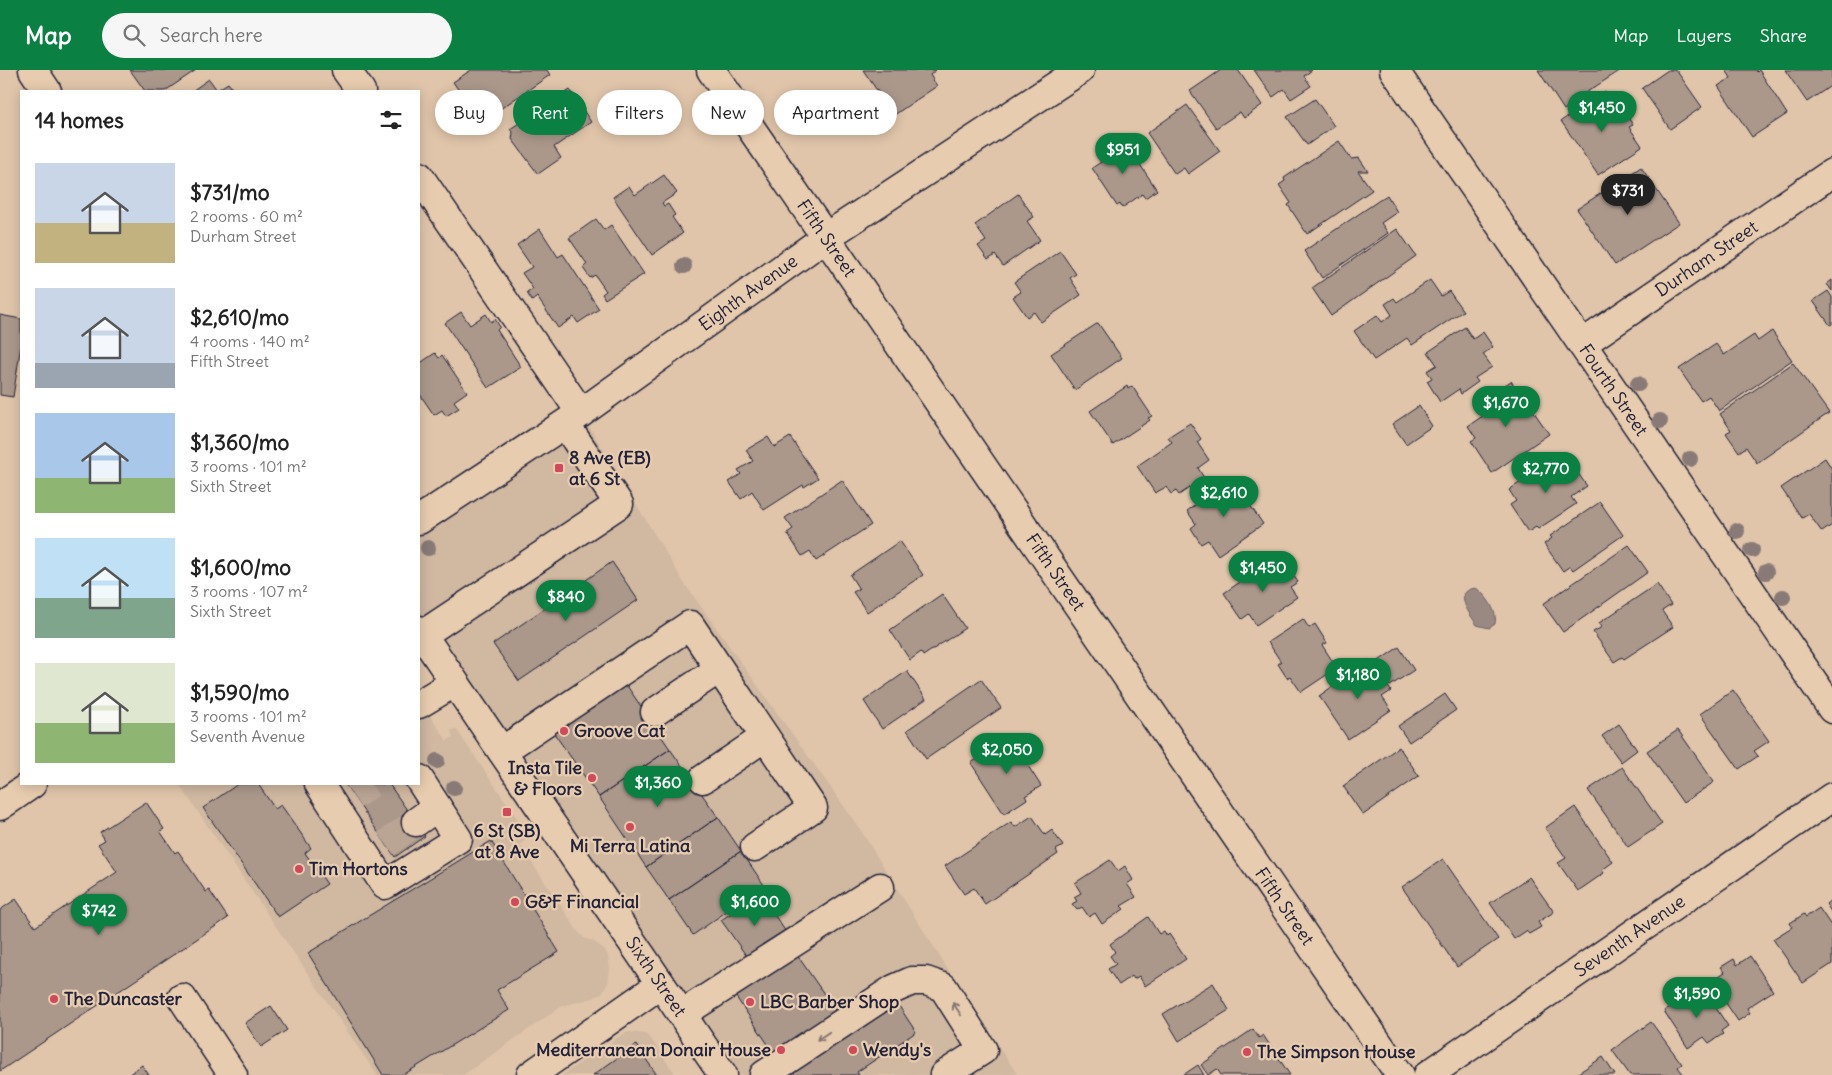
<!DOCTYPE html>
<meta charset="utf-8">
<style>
:root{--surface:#fff;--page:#f6f6f6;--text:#222;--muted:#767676;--accent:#0b8043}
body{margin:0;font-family:Delius,sans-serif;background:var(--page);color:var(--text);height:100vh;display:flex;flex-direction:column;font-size:19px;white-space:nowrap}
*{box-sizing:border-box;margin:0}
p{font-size:16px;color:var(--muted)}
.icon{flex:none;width:28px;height:28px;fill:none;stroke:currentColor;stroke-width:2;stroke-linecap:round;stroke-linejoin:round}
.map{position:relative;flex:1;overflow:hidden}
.side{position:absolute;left:20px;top:20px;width:400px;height:695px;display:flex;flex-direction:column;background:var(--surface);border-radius:0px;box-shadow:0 2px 12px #0003}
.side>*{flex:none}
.top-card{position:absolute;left:435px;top:20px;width:475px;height:45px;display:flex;gap:10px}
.price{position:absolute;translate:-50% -42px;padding:0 11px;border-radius:18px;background:var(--accent);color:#fff;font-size:16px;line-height:32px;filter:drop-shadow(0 1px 2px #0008)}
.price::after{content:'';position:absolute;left:50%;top:30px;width:15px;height:11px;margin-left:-8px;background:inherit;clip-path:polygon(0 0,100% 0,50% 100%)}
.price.selected{background:#222;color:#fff}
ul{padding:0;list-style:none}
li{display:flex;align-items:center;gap:15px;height:125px;padding:0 15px}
li span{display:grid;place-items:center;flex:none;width:140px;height:100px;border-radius:0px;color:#555}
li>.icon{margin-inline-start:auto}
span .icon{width:60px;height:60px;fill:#fffc;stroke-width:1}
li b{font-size:21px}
h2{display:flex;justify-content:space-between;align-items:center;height:60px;padding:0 15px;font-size:21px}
.pill{padding:0 18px;border-radius:22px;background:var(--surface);box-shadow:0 2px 12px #0003;font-size:18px;line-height:45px}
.pill.selected{background:var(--accent);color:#fff}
header{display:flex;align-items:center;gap:30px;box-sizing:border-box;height:70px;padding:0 25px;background:var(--accent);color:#fff}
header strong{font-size:24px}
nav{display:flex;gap:28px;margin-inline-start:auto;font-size:18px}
.search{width:350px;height:45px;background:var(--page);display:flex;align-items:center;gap:12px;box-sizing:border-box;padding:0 18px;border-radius:28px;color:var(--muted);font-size:19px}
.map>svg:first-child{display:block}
.built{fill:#d0b8a1}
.water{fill:#9a8882;stroke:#6a5f66}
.building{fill:#ab988b;stroke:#22223b}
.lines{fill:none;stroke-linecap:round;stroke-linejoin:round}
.minor-tunnel{stroke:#baa494;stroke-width:28;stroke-dasharray:28 14;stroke-linecap:butt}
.minor-casing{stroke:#22223b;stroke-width:31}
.minor{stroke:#e8ccaf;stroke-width:28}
.tree{fill:#897a77}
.oneway{stroke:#857775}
.poi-dot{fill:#d1495b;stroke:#e8ccaf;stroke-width:2}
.labels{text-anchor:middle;stroke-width:4.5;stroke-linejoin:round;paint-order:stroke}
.street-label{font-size:18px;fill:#22223b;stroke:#e8ccaf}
.poi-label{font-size:18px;font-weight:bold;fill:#22223b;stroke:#e8ccaf;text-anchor:start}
</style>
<header>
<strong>Map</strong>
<div class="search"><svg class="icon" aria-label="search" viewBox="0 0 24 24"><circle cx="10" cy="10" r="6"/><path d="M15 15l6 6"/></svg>Search here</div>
<nav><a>Map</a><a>Layers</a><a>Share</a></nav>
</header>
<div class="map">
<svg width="1832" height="1005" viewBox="0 0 1832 1005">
<rect width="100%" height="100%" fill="#e0c5aa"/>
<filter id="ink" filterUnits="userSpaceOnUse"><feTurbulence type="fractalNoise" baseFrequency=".02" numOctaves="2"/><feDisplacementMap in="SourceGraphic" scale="10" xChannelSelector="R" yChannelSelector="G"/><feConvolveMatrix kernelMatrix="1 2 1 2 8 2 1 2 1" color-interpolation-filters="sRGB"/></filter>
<g filter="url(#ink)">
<path class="built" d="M581 343 684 513 856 753 972 938 1018 1005H723L419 560V450Z
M419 629 447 671 453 667 451 662 452 660 456 659 529 766 520 775 577 860 584 868 593 871 604 879 608 886 610 898 608 913 602 923 593 928 562 936 463 1005H377L179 714H419Z
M628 962 645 964 651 969 676 1005H562L620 966Z"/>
<path class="water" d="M1476 518C1486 525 1498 541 1495 554L1489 558 1477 555C1470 544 1451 521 1476 518Z"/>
<path class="building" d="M130 0H196L165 21H145Z
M471 0H547L550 5 481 52 453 12Z
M863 0H936L930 5 937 16 894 45Z
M1221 0H1238L1262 35 1244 48 1240 42 1216 58 1190 21Z
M1254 0H1312L1304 6 1311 16 1291 29 1284 19 1273 27Z
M1538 0H1621L1576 29 1577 31 1564 40Z
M1668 0H1676L1702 37 1670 59 1642 18Z
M1726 0H1756L1757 2 1759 0 1787 44 1752 67 1718 16 1731 8Z
M1785 0H1832V15L1807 32Z
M209 9 217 20 228 13 234 21H192Z
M570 20 591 52 554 77 561 88 538 104 512 69 513 63 510 59Z
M1605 22 1613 34 1617 31 1633 55 1629 57 1642 76 1598 105 1561 51Z
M1315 29 1334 56 1307 75 1287 47Z
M1187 35 1220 81 1188 104 1184 98 1175 104 1147 63Z
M1123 69 1157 120 1145 128 1142 124 1122 138 1120 134 1117 136 1092 98 1101 92 1096 84 1107 77 1108 79Z
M1339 71 1351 89 1359 88 1368 101H1358L1372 120 1307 164 1288 135 1291 133 1279 115 1285 111 1284 108Z
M1641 97 1679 153 1615 195 1577 139Z
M664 105 677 123 662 133 664 136 668 134 675 145 672 147 683 163 652 185 613 127 629 116 635 125Z
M1018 124 1034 147 1027 151 1040 170 1003 196 995 185 988 190 978 176 986 171 975 155Z
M1387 125 1397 142 1381 153 1388 163 1322 208 1304 181Z
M596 149 604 160 611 155 644 204 605 229 602 224 606 221 595 205 590 208 583 198 587 194 569 168Z
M540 159 558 187 563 184 599 239 578 253 574 247 558 258 537 227 532 231 527 223 533 219 522 203 532 197 517 175Z
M1397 159 1416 186 1331 246 1312 218Z
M1060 181 1076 204 1070 208 1081 225 1041 252 1034 242 1027 247 1013 227 1021 222 1014 212Z
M1430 210 1441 226 1449 221 1463 241 1412 275 1407 268 1374 290 1354 261 1377 245 1382 252 1392 245 1385 234 1394 228 1397 232Z
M1832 210V221L1827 214Z
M1828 221 1832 227V254L1830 255 1813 231Z
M461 242 470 255 486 244 491 252 495 249 500 257 497 260 521 297 488 318 445 253Z
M0 245 21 249V275L13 327 0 325Z
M1098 253 1122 288 1075 320 1051 284Z
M1465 257 1473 269 1483 262 1493 277 1483 284 1492 297 1475 308 1478 312 1461 324 1459 319 1440 332 1427 311 1432 308 1427 301 1437 295 1428 282Z
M1772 261 1792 290 1719 341 1709 326 1701 331 1679 299 1716 274 1724 285 1754 265 1758 271Z
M435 283 439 288 442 285 467 322 454 331 459 338 446 346 442 340 434 345 419 323V294Z
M1793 293 1829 343 1757 393 1746 377 1739 382 1726 363 1731 360 1720 344Z
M1511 311 1518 321 1519 320 1549 364 1492 403 1471 371 1476 368 1468 356 1490 341 1482 330Z
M1127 316 1128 319 1132 316 1152 346 1148 348 1150 350 1113 375 1090 341Z
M1419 336 1432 356 1406 374 1392 354Z
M1190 353 1201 369 1197 372 1209 390 1198 398 1204 408 1179 425 1176 421 1171 424 1166 417 1155 423 1137 396 1172 372 1168 367Z
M768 367 774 377 790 367 818 408 804 417 803 415 764 440 752 421 741 429 729 412 741 404 738 400 753 391 746 380Z
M1561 385 1572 401 1575 399 1587 416 1571 427 1576 434 1538 459 1536 457 1528 462 1510 435 1516 431 1509 420Z
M1825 388 1832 399V455L1822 462 1809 444 1802 448 1781 418Z
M1232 409 1263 454 1218 485 1208 470 1201 474 1191 458 1196 454 1187 441Z
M842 410 871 455 816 491 810 481 802 486 787 463 793 459 785 448Z
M1600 432 1623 465 1573 500 1570 496 1563 501 1544 474 1552 468 1550 466Z
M900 471 923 505 867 542 853 522 859 519 850 505Z
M1629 475 1648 502 1563 562 1543 534Z
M1283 491 1298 512 1290 517 1297 527 1256 555 1249 544 1242 549 1224 523 1262 497 1266 503Z
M612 492 638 530 519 611 493 574Z
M1657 514 1671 535 1662 541 1673 557 1624 589 1622 587 1614 592 1593 562 1602 557 1599 553Z
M942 524 965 558 923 586 921 582 910 590 890 560Z
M1303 549 1309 558 1315 554 1327 573 1322 575 1337 598 1301 622 1290 606 1287 608 1278 594 1281 592 1268 572Z
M1399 577 1414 600 1390 616 1374 594Z
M1370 590 1391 621 1382 627 1391 640 1348 669 1319 626Z
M907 601 926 629 882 659 864 631Z
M981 609 1001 638 926 689 907 660Z
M623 610 670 679 599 727 551 659Z
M1733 620 1769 671 1754 681 1758 686 1739 699 1700 644Z
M1445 624 1456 640 1409 672 1398 656Z
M1619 654 1637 680 1621 692 1602 666Z
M1678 660 1714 712 1683 733 1647 681Z
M1010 668 1019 682 1025 678 1034 692 1028 696 1041 716 1025 726 1027 729 1004 744 971 693Z
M1399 677 1419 706 1363 745 1343 716Z
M670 679 718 747 646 797 599 727Z
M1622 697 1662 754 1628 777 1588 720Z
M238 714H258L275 739 281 735 311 778 305 783 327 814 278 847 203 738Z
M345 714H389L425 766 395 787Z
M146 732 164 759 160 761 175 783 178 781 206 822 209 820 228 848 0 1001V840L16 829 35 857 117 802 98 774 105 770 100 762Z
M1575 737 1613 792 1602 800 1604 803 1578 821 1558 793 1566 788 1545 758Z
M1032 746 1045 765 1052 760 1063 776 1056 780 1058 784 985 834 974 818 964 824 945 796 1011 752 1015 757Z
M718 747 741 781 669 830 646 797Z
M491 771 559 882 497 920 509 940 403 1005H383L308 883Z
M741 781 764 815 693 865 669 830Z
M1443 789 1498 869 1457 897 1402 817Z
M1110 790 1118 801 1125 796 1133 810 1127 814 1136 827 1121 836 1124 839 1102 854 1095 843 1089 847 1082 837 1077 840 1072 834 1077 831 1074 827 1081 823 1075 813Z
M1529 807 1554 842 1538 852 1541 857 1529 864 1526 861 1514 869 1490 833Z
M760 824 788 865 750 891 721 850Z
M1832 829V843L1826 834Z
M1819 838 1832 857V894L1803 913 1773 869 1792 857 1790 853 1804 844 1806 847Z
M1148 847 1159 864 1164 861 1167 866 1169 864 1186 889 1145 916 1139 906 1134 909 1132 906 1119 915 1108 899 1116 894 1110 886 1115 882 1110 874Z
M797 885 840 947 778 989 736 927Z
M1750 886 1773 921 1747 938 1750 943 1738 951 1711 911 1725 902 1721 897 1734 889 1737 895Z
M1213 913 1229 940 1179 971 1163 944Z
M1702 917 1728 956 1721 961 1723 964 1709 973 1704 967 1688 978 1664 941Z
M893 927 916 962 857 1002 859 1005H795L790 997Z
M271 936 287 960 261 977 245 953Z
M1651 952 1682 994 1678 997 1684 1005H1630L1612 980Z
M1253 959 1259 968 1263 965 1290 1005H1221L1217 999 1208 1005 1201 995Z
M636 975 657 1005H593Z
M1603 987 1615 1005H1575Z
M142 995 149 1005H128Z
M1198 995 1204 1005H1183Z"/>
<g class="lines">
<path class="minor-tunnel" d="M353 726 371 714
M386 774 416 752"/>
<defs>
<g id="minor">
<path d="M33 0 47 21"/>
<path d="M346 0 361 21"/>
<path id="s1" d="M711 0 1400 1005"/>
<path id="s2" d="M1394 0 1832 639"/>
<path d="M419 106 581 343"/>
<path id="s3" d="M1582 274 1832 103"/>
<path id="s4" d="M419 450 581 343 826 167 1080 0"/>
<path id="s5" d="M419 560 723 1005"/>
<path d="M422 565 619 434 565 354"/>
<path d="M419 634 454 613"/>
<path d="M655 642 719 599"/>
<path d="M502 681 690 555 813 738 755 777"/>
<path d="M703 709 765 667"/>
<path d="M319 714 385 815 458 769 419 709"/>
<path d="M0 736 32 714"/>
<path d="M416 752 437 737"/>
<path d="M182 928 233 1005"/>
<path d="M682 944 880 817"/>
<path d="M531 1005 661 914"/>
<path d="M764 1005 894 919 912 911H926L943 917 983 980 944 1005"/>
<path id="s6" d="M1428 1005 1832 727"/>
</g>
</defs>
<use href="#minor" class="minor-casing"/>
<use href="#minor" class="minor"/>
</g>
<g class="tree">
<circle cx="684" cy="196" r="8"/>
<circle cx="1638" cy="314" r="8"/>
<circle cx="1660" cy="351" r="8"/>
<circle cx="1690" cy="389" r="8"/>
<circle cx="1737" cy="461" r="8"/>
<circle cx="428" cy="478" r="8"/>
<circle cx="1752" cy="480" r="8"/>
<circle cx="1766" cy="502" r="8"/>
<circle cx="1783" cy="527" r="8"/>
<circle cx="437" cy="691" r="8"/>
<circle cx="454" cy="718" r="8"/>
</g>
<defs><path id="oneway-shaft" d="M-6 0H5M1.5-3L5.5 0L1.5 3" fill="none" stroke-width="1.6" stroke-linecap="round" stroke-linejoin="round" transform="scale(1.25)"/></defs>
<g class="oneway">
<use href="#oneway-shaft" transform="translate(957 939) rotate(-123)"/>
<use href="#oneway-shaft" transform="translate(823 966) rotate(146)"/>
</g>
</g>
<g class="poi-dot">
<rect x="554" y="393" width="10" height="10" rx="2.5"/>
<circle cx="564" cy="661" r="5"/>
<circle cx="592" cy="708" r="5"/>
<rect x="502" y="737" width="10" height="10" rx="2.5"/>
<circle cx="630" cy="757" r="5"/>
<circle cx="299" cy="799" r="5"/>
<circle cx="515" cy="832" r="5"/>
<circle cx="54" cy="929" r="5"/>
<circle cx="750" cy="932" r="5"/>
<circle cx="781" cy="980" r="5"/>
<circle cx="853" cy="980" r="5"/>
<circle cx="1247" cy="982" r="5"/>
</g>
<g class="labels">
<g class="street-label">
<text dy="6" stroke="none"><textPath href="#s1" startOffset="204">Fifth Street</textPath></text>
<text dy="6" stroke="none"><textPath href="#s3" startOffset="151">Durham Street</textPath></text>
<text dy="6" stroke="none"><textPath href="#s4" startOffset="400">Eighth Avenue</textPath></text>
<text dy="6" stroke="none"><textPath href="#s2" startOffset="388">Fourth Street</textPath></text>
<text dy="6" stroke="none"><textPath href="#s1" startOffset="609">Fifth Street</textPath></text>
<text dy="6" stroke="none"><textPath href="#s1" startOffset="1014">Fifth Street</textPath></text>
<text dy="6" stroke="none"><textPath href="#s6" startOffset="245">Seventh Avenue</textPath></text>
<text dy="6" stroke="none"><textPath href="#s5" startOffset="420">Sixth Street</textPath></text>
</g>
<g class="poi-label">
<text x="569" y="394">8 Ave (EB)<tspan x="569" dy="21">at 6 St</tspan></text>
<text x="574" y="667">Groove Cat</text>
<text x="582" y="704" text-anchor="end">Insta Tile<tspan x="582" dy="21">&amp; Floors</tspan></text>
<text x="507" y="767" text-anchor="middle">6 St (SB)<tspan x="507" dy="21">at 8 Ave</tspan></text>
<text x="630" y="782" text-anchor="middle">Mi Terra Latina</text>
<text x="309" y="805">Tim Hortons</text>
<text x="525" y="838">G&amp;F Financial</text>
<text x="64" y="935">The Duncaster</text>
<text x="760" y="938">LBC Barber Shop</text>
<text x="771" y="986" text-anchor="end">Mediterranean Donair House</text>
<text x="863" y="986">Wendy's</text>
<text x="1257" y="988">The Simpson House</text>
</g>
</g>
</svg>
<b class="price" style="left:1602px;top:63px">$1,450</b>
<b class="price" style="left:1123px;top:105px">$951</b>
<b class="price selected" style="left:1628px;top:146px">$731</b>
<b class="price" style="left:1506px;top:358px">$1,670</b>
<b class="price" style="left:1546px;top:424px">$2,770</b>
<b class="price" style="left:1224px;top:448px">$2,610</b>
<b class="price" style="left:1263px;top:523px">$1,450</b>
<b class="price" style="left:566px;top:552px">$840</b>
<b class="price" style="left:1358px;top:630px">$1,180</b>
<b class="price" style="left:1007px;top:705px">$2,050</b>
<b class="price" style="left:658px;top:738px">$1,360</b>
<b class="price" style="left:755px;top:857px">$1,600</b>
<b class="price" style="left:99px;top:866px">$742</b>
<b class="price" style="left:1697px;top:949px">$1,590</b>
<div class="top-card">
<a class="pill">Buy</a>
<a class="pill selected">Rent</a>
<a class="pill">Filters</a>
<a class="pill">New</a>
<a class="pill">Apartment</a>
</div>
<section class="side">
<h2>14 homes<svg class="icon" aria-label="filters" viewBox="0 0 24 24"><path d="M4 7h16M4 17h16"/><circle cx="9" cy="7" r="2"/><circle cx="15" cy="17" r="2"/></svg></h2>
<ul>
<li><span style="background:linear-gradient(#c9d6e8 60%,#c2b280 0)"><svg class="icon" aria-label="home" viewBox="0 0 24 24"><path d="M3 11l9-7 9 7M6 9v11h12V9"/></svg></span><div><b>$731/mo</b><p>2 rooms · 60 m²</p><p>Durham Street</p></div></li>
<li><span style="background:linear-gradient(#c9d6e8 75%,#9aa5b1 0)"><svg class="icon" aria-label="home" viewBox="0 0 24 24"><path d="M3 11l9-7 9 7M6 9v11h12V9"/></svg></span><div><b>$2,610/mo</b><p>4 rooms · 140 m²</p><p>Fifth Street</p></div></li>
<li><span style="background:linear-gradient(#a9c7e8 65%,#8fb573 0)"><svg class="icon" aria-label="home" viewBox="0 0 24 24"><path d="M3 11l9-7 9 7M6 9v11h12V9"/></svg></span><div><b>$1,360/mo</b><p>3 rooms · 101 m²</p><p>Sixth Street</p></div></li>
<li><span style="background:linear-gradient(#bfe0f5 60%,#7fa58c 0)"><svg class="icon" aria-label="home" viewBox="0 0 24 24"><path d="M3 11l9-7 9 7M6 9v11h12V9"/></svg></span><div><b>$1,600/mo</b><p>3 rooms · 107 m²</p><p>Sixth Street</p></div></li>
<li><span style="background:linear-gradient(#dfe7d0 60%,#8fb573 0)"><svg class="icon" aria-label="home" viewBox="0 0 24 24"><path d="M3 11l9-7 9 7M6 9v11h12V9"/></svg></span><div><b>$1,590/mo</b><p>3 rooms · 101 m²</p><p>Seventh Avenue</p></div></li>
</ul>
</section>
</div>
